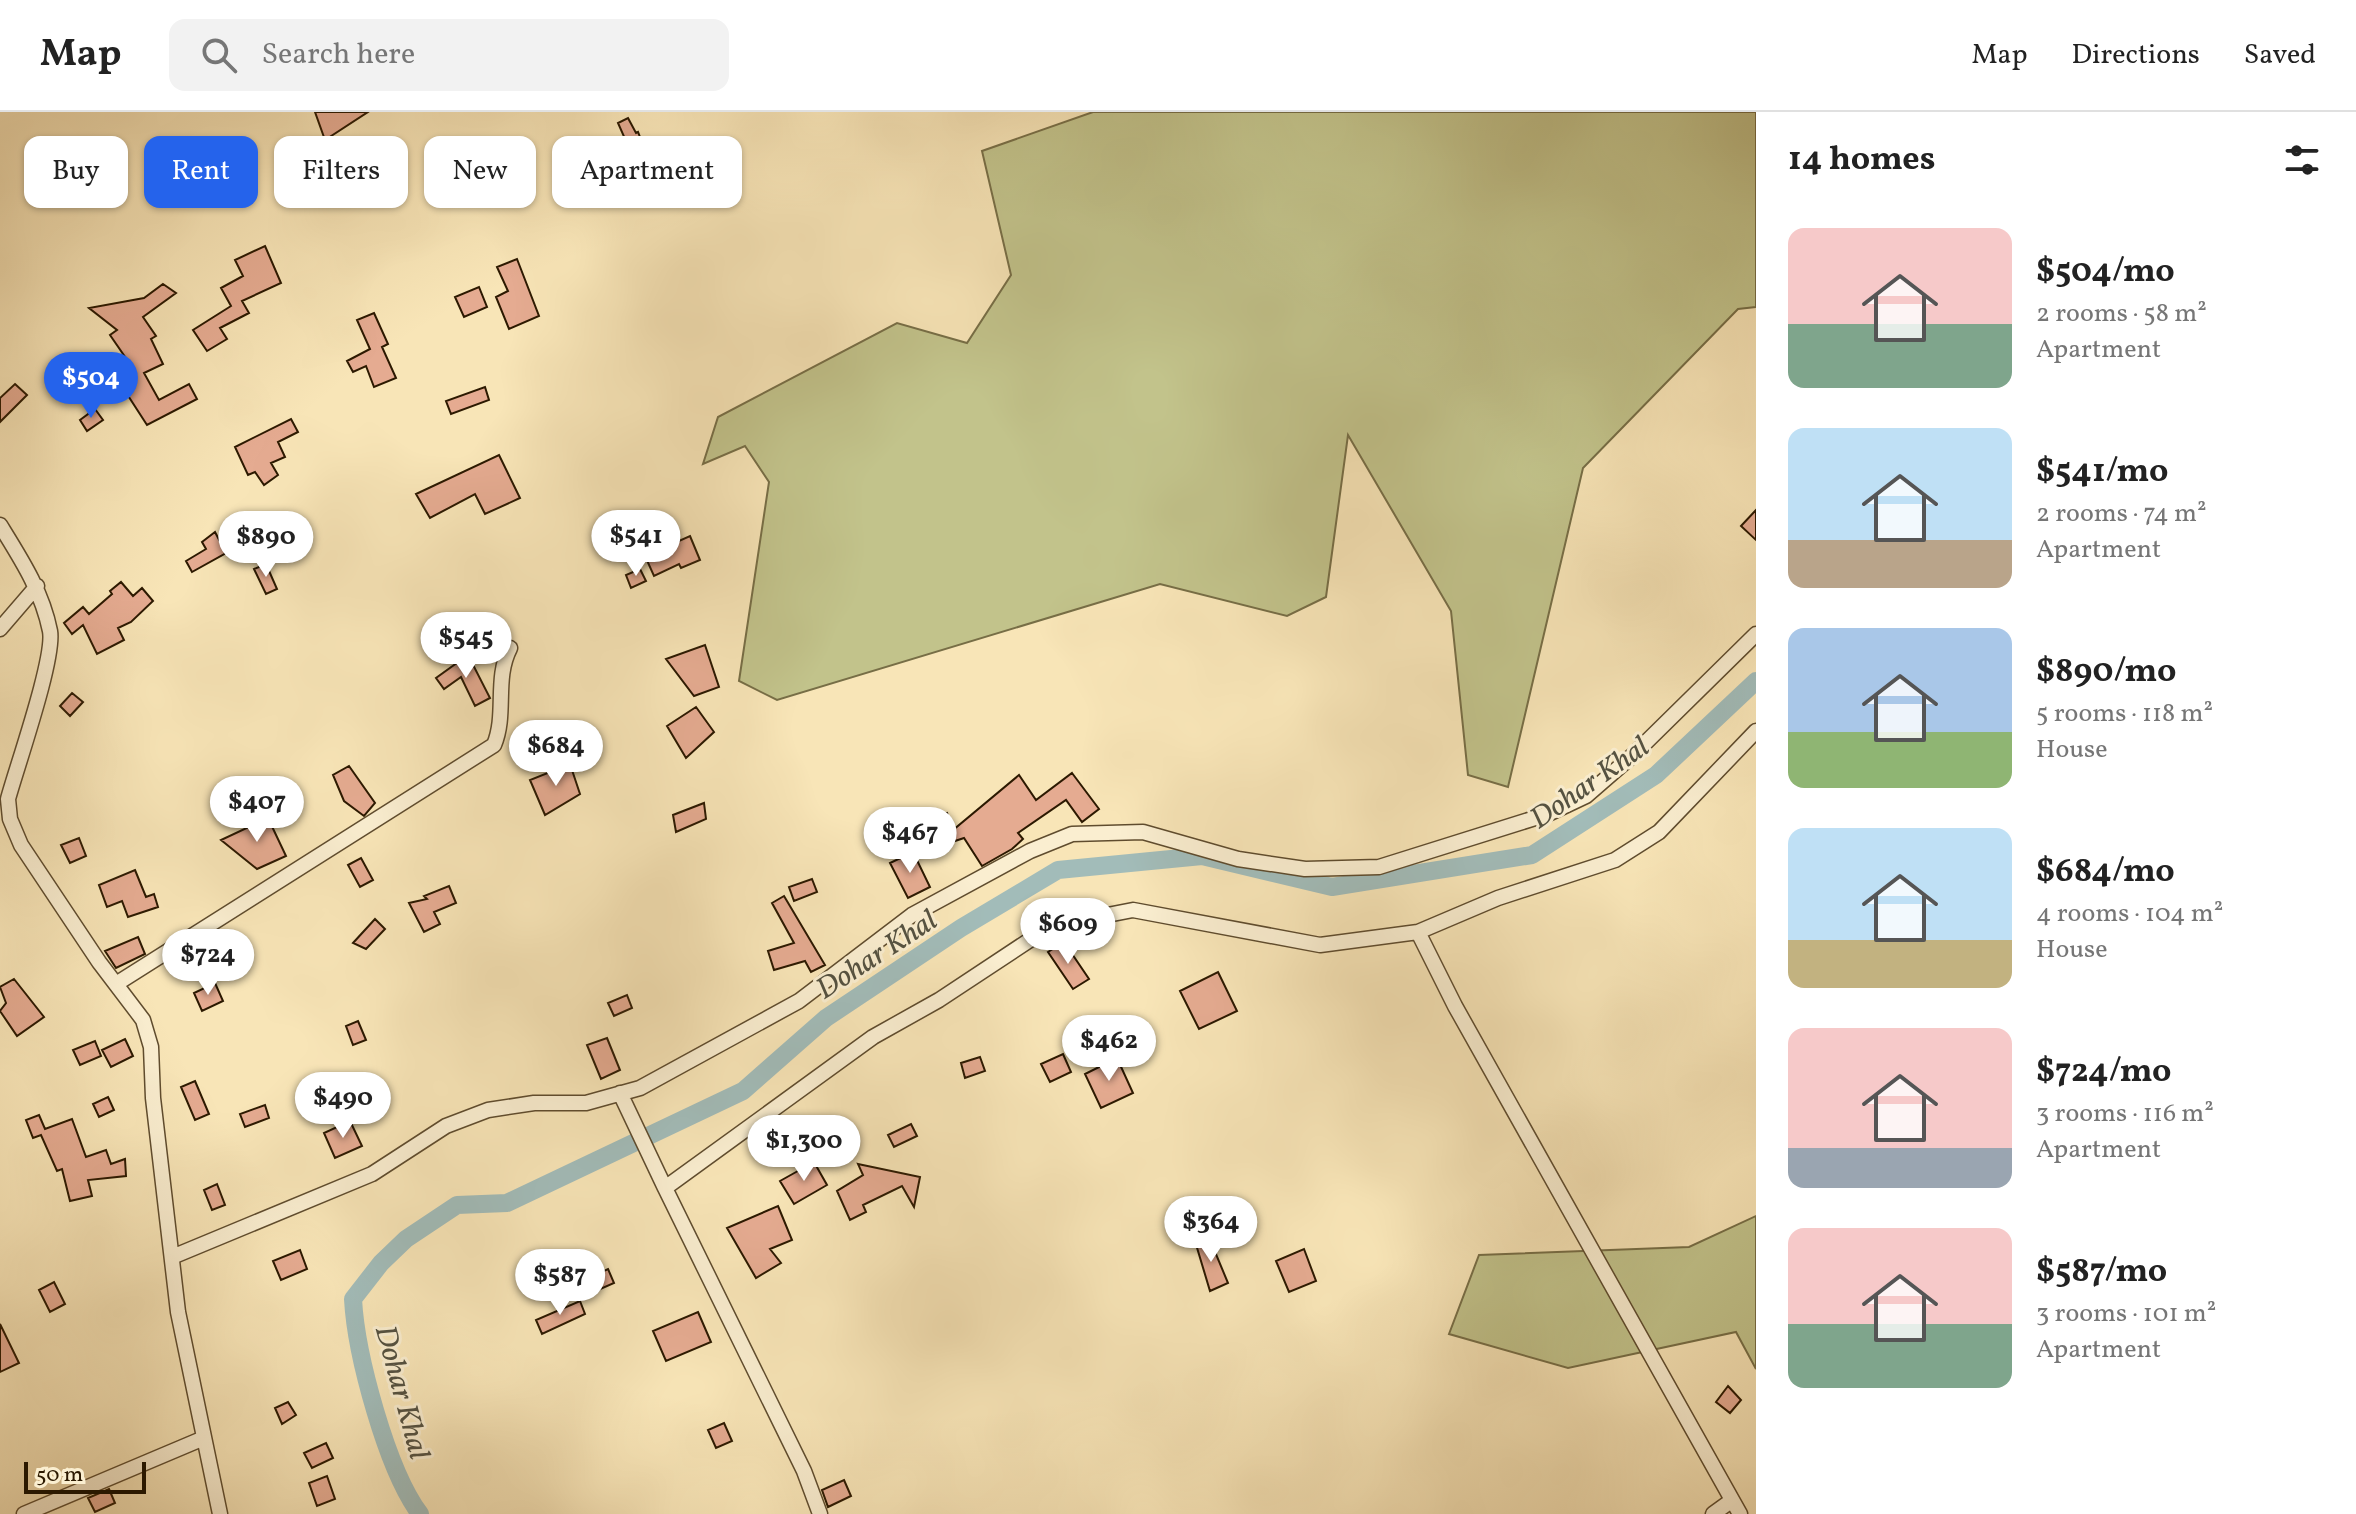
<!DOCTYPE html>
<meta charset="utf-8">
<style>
:root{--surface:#fff;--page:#f2f2f2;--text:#222;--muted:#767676;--line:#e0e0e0;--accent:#2563eb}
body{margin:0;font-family:Vollkorn,serif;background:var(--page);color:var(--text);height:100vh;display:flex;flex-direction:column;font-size:30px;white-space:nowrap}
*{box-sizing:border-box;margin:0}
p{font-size:26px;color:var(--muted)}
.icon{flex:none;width:44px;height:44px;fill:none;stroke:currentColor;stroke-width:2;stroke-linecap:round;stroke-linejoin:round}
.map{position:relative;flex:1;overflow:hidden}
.panel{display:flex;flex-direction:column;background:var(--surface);width:600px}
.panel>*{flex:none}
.top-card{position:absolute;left:24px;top:24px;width:760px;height:72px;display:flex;gap:16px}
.scale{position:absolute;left:24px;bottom:20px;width:122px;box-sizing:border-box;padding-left:8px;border:4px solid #2c1900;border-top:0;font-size:22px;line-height:28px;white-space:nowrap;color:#2c1900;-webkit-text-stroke:6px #faeed0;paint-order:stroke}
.price{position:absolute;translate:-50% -68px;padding:0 18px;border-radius:28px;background:#fff;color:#222;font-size:26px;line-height:52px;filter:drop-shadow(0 2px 4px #0008)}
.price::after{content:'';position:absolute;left:50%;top:48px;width:24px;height:18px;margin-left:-12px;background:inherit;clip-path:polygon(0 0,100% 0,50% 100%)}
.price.current{background:var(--accent);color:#fff}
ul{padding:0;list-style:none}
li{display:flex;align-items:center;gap:24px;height:200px;padding:0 32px}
li span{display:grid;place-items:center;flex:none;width:224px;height:160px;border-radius:16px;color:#555}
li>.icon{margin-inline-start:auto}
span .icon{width:96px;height:96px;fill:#fffc;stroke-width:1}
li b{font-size:34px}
h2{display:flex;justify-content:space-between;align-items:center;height:96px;padding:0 32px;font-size:34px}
.chip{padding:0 28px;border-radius:16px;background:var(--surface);box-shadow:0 2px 6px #0004;font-size:28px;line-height:72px}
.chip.current{background:var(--accent);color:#fff}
header{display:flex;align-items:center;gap:48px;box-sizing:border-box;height:112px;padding:0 40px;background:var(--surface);border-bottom:2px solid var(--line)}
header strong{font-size:38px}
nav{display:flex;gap:44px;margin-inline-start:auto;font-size:28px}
.search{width:560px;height:72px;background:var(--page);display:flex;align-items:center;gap:20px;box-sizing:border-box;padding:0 28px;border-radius:16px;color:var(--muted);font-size:30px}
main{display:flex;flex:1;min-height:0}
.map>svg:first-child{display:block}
.green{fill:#c2c38b;stroke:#776e46;stroke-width:2}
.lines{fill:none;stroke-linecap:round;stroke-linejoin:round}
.canal{stroke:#a2bcb9;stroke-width:18}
.building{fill:#e5ab91;stroke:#2c1900;stroke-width:2}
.minor-casing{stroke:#5f4c2e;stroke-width:17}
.minor{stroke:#faeed0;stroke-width:14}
.labels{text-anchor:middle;stroke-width:6;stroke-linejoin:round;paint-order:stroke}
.water-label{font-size:30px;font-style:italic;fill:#555241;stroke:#faeed0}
</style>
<header>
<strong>Map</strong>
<div class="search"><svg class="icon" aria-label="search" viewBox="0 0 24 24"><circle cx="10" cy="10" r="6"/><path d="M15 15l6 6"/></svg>Search here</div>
<nav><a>Map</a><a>Directions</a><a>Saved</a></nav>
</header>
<main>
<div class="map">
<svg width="1756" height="1402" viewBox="0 0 1756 1402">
<rect width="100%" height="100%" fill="#f8e5b7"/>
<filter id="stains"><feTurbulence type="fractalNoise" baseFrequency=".0025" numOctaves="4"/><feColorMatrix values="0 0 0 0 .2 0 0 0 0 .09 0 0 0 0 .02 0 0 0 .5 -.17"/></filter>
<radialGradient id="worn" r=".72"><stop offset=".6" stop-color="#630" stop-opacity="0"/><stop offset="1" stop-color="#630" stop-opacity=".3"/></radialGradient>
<path class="green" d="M1093 0H1756V195L1738 197 1583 356 1508 675 1468 663 1451 499 1348 323 1326 485 1287 504 1160 472 777 588 739 569 769 370 745 334 703 352 718 305 897 211 967 231 1011 163 982 39Z
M1756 1104V1257L1736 1220 1568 1256 1449 1222 1479 1143 1689 1135Z"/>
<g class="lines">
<path class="canal" d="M420 1402C387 1358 356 1243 353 1187L381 1151 406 1127 457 1093 507 1091 743 979 826 906 961 816 1058 758 1202 744 1332 775 1532 743 1656 663 1756 569"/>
</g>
<path class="building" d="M315 0H368L325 28Z
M628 6 636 21 638 20 648 46 636 52 618 11Z
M265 134 281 171 242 189 249 201 220 216 227 227 207 239 193 218 231 194 221 176 243 164 235 148Z
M517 147 539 204 509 217 496 185 508 179 497 155Z
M163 172 176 181 143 205 156 224 151 227 163 252 144 261 159 288 189 272 197 287 147 313 116 265 132 255 110 223 117 218 89 196 144 186Z
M479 175 487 195 464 205 455 185Z
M374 201 388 232 382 235 396 266 374 275 366 254 353 260 347 249 370 237 357 208Z
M15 272 27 283 0 310V286Z
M485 275 489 288 451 302 446 289Z
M95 297 103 308 87 319 80 308Z
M291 307 298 320 278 330 285 345 271 351 278 363 264 373 255 360 248 363 235 335Z
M499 343 520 386 485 402 475 382 430 406 416 382Z
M1756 398V428L1741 414Z
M215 420 226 441 192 460 186 449 206 437 202 430Z
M690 424 700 448 681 456 679 452 654 464 645 444Z
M266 452 277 477 266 482 254 457Z
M640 457 646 469 631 476 626 463Z
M121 470 133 484 142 476 153 489 131 510 118 516 124 528 97 542 83 513 72 522 64 511 83 495 89 502 112 482 110 479Z
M705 533 719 575 694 584 666 547Z
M468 543 490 586 475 594 461 565 444 577 436 566Z
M72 581 83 590 70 604 60 594Z
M696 595 714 620 686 646 667 614Z
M570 652 580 682 545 703 530 668Z
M349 654 375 691 364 704 344 689 333 663Z
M1072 661 1099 697 1082 710 1066 688 1018 721 1023 727 1012 737 982 754 964 726 931 737 935 734 925 709 947 701 953 718 1019 663 1036 688Z
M704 691 706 707 676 720 673 703Z
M268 706 286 744 257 757 221 728Z
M79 726 86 744 70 751 61 733Z
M913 740 930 775 908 786 890 751Z
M361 746 373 768 360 775 348 753Z
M135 758 146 785 154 782 158 795 128 805 122 789 107 795 99 773Z
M812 767 817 780 794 789 789 775Z
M449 774 456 791 434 800 440 812 424 820 409 791 427 787 424 784Z
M784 784 825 853 811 860 805 849 774 858 768 839 794 831 772 791Z
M375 807 385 817 366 837 353 831Z
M138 825 145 842 116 856 105 839Z
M1064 830 1089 867 1073 877 1048 840Z
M1218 860 1237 899 1199 917 1180 879Z
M14 867 44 905 17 924 0 899 6 891 0 875Z
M215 871 223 889 202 899 194 881Z
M627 883 632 896 614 904 608 891Z
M358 909 366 928 353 933 346 914Z
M607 926 620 958 601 967 587 933Z
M125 927 133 944 111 955 102 938Z
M95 929 101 944 80 953 73 938Z
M1063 942 1071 960 1050 970 1041 952Z
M980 945 985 959 965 966 961 951Z
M1117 946 1133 981 1101 996 1085 962Z
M195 969 209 1002 195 1008 181 975Z
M359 982 364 996 339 1006 334 992Z
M108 985 114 998 99 1005 93 992Z
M265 993 269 1006 245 1015 240 1002Z
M39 1003 45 1017 72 1007 86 1045 106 1038 111 1052 125 1047 126 1064 88 1068 92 1084 70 1089 62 1057 57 1059 41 1023 33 1026 26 1008Z
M350 1009 362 1034 335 1046 324 1021Z
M911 1012 917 1024 894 1035 888 1023Z
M814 1050 827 1073 794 1092 780 1069Z
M858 1052 920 1065 914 1095 902 1074 863 1093 866 1100 850 1108 837 1079 863 1063Z
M217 1072 225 1093 212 1098 204 1078Z
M778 1094 792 1128 770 1137 781 1151 756 1166 727 1116Z
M1208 1123 1228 1171 1210 1179 1195 1129Z
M1304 1137 1316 1169 1289 1180 1276 1149Z
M300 1138 307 1157 281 1168 273 1149Z
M608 1157 614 1171 589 1182 583 1169Z
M54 1170 65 1192 50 1200 39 1178Z
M580 1189 585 1202 542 1222 536 1208Z
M698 1200 711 1230 666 1249 653 1219Z
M0 1212 19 1251 0 1260Z
M1728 1274 1741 1288 1730 1301 1716 1290Z
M288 1290 296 1303 282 1312 275 1296Z
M724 1311 732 1329 716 1336 708 1318Z
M326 1331 333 1346 312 1356 304 1341Z
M327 1364 335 1387 317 1394 309 1371Z
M844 1368 851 1384 828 1395 822 1378Z
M109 1377 115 1391 95 1400 88 1386Z"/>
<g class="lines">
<defs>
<path id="minor" d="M0 413C21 447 42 479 50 519 55 546 17 654 8 687L10 707 21 733 99 850 143 908 151 935 153 986 178 1200 220 1402
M0 517 37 474
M1418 820 1455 894 1740 1402
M116 872 494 633C507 602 494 567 510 536
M620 981 665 1076 873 925 939 888 1051 814 1133 798 1320 833 1418 820 1498 786 1615 748 1659 720 1756 619
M665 1076 804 1359 820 1402
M172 1145 372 1062 446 1014 488 998 534 991H586L640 976 799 889 912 803 1030 739 1072 722 1143 720 1238 747 1305 757 1379 755 1548 702 1586 684 1632 644 1756 522
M24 1402 204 1326
M1713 1402 1731 1389"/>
</defs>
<use href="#minor" class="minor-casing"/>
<use href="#minor" class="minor"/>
</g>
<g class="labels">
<g class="water-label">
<text transform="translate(1589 670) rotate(-35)" y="10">Dohar Khal</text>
<text transform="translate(876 842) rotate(-33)" y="10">Dohar Khal</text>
<text transform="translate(403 1280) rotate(75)" y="10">Dohar Khal</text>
</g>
</g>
<rect width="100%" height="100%" filter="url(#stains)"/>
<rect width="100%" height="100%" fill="url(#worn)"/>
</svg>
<div class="scale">50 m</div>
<b class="price current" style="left:91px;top:308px">$504</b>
<b class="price" style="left:636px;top:466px">$541</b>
<b class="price" style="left:266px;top:467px">$890</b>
<b class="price" style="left:466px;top:568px">$545</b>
<b class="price" style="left:556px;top:676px">$684</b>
<b class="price" style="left:257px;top:732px">$407</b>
<b class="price" style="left:910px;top:763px">$467</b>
<b class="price" style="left:1068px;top:854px">$609</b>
<b class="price" style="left:208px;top:885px">$724</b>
<b class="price" style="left:1109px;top:971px">$462</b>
<b class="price" style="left:343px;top:1028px">$490</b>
<b class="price" style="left:804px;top:1071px">$1,300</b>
<b class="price" style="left:1211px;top:1152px">$364</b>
<b class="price" style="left:560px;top:1205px">$587</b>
<div class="top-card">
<a class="chip">Buy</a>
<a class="chip current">Rent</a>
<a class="chip">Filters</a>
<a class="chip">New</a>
<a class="chip">Apartment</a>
</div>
</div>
<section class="panel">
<h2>14 homes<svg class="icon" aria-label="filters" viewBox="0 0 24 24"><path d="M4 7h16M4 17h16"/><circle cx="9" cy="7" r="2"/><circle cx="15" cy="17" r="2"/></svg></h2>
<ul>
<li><span style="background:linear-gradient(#f6c9c9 60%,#7fa58c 0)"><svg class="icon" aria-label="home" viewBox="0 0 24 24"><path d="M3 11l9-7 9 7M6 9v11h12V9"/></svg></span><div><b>$504/mo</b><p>2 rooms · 58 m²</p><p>Apartment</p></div></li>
<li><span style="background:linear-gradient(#bfe0f5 70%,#b9a48a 0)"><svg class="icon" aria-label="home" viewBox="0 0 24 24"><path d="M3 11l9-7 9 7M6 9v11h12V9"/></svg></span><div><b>$541/mo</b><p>2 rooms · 74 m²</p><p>Apartment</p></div></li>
<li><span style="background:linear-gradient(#a9c7e8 65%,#8fb573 0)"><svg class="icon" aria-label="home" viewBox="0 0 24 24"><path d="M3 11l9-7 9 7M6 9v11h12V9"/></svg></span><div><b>$890/mo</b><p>5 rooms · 118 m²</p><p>House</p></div></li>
<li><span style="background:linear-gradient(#bfe0f5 70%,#c2b280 0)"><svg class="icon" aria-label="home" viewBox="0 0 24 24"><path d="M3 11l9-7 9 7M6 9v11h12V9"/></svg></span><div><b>$684/mo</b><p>4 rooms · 104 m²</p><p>House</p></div></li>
<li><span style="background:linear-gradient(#f6c9c9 75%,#9aa5b1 0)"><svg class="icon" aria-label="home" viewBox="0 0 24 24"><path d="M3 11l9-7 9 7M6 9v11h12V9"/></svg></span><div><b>$724/mo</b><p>3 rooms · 116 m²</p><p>Apartment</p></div></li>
<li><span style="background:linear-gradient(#f6c9c9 60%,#7fa58c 0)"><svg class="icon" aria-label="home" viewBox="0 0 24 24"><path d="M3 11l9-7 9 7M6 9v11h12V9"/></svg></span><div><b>$587/mo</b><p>3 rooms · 101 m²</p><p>Apartment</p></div></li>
</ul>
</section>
</main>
